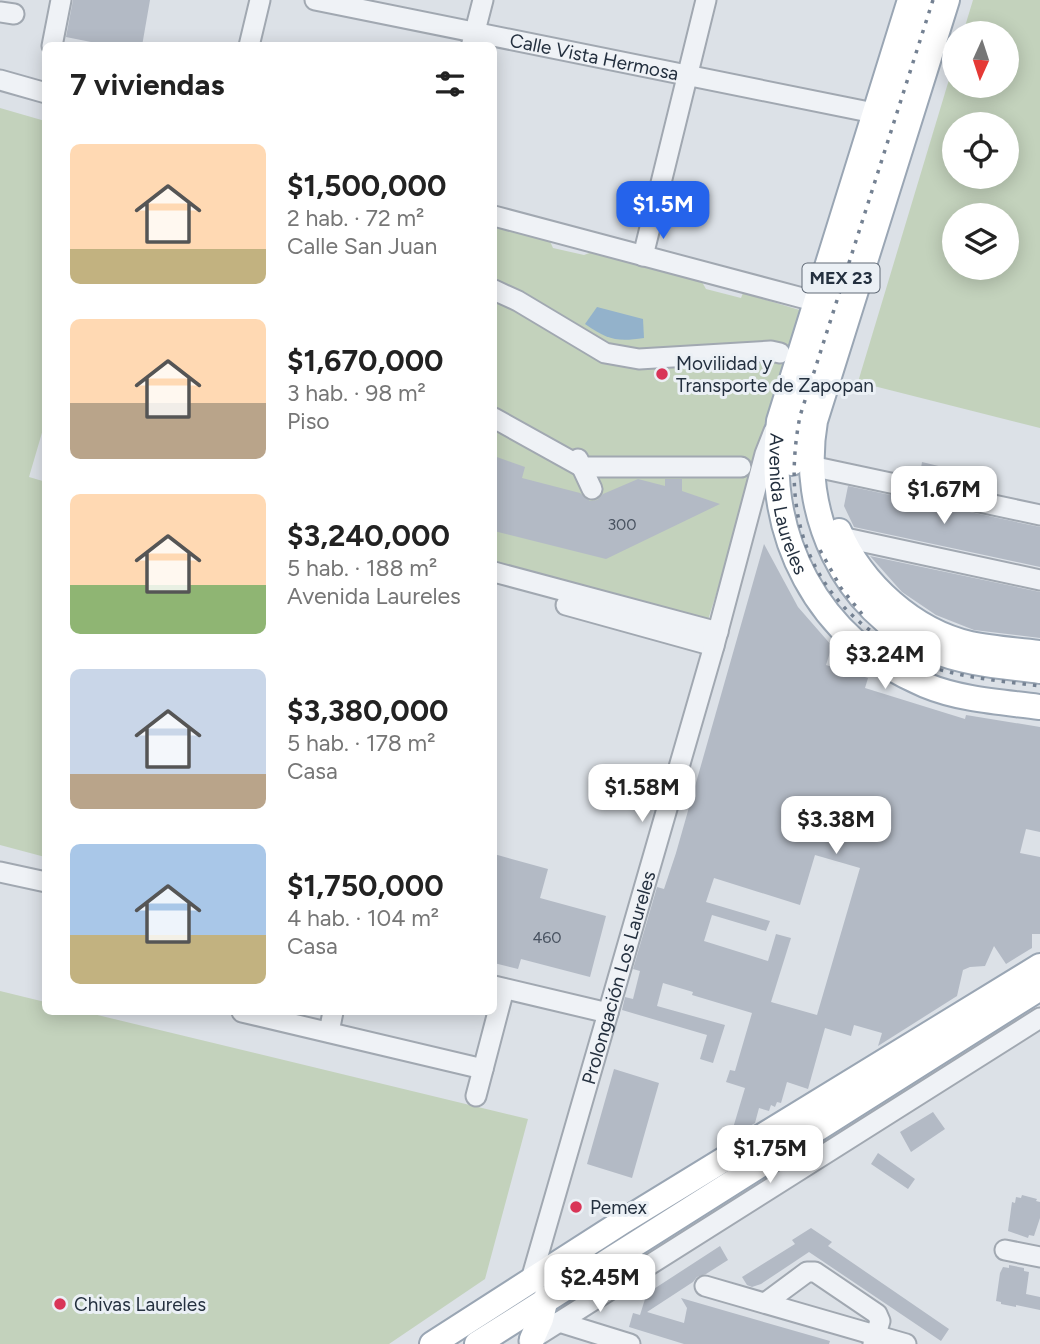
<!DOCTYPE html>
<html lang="es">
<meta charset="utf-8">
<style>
:root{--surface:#fff;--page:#f2f2f2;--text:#222;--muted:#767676;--accent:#2563eb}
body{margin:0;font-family:Figtree,sans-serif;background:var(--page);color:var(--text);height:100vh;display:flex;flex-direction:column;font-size:26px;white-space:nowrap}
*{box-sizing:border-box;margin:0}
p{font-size:23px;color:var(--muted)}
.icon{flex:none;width:38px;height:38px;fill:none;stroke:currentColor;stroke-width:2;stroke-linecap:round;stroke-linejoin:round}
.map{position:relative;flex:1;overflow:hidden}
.details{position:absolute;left:42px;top:42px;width:455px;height:973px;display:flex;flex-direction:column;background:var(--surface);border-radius:10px;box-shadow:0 4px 18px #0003}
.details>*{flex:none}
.needle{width:46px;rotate:183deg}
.tools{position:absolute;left:942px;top:21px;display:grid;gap:14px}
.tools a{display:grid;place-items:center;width:77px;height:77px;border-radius:50%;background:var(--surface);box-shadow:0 4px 18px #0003;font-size:35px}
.price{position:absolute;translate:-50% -60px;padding:0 16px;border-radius:14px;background:#fff;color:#222;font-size:23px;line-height:46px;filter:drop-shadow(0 2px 4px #0008)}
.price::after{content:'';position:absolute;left:50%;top:42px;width:21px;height:16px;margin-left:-10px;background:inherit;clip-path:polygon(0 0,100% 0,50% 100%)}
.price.current{background:var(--accent);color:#fff}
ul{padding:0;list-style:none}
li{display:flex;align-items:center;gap:21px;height:175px;padding:0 28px}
li span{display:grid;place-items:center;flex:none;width:196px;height:140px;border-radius:10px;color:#555}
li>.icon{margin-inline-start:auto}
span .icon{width:84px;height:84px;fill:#fffc;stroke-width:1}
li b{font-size:30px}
h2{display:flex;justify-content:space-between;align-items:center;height:84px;padding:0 28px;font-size:30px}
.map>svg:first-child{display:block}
.green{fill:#c3d2bc;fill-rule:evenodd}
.water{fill:#93b2cb}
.building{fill:#b3bac5;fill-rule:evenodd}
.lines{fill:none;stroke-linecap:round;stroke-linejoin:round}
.minor-casing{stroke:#a1a8b1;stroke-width:23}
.major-casing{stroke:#9aa6b4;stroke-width:28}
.minor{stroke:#eff2f6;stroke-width:19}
.major{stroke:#fff;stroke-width:24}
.rail{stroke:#748192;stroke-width:3.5;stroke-dasharray:3.5 7;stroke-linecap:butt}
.poi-dot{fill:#d93557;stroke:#ebf0f5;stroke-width:2.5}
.labels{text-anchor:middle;stroke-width:6;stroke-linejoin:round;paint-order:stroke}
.number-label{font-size:16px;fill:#485260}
.shield{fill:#ebf0f5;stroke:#606a76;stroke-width:2}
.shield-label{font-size:18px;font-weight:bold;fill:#24303f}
.street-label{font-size:19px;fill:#24303f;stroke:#ebf0f5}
.poi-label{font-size:19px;fill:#24303f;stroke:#ebf0f5;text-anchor:start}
</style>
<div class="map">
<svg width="1040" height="1344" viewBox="0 0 1040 1344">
<rect width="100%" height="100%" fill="#dce1e7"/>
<path class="green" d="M973 0H1040V428L858 382 954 63V86H1006V33H963ZM954 124H1006V177H954ZM954 215H1006V268H954Z
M0 108 45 121 46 419 29 477 46 482 45 857 0 845Z
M494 225 549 239 553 248 584 255 592 252 702 282 706 289 741 298 743 293 803 311V318L708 620 494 569Z
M0 991 45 1002 46 1012H85L528 1119 485 1279 389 1344H0Z"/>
<path class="water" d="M597 307 643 319 644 338C617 342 608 340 585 324Z"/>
<path class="building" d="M73 0H150L142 46H111L66 37Z
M494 456 525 467 522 478 580 493 590 501 597 500 603 494 638 479 665 486V479H682V491L720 504 606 559 494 531Z
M922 462 959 471 957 482 920 474Z
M848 486 1040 527V567L854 527 844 506Z
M764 544 798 607 832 646 826 665 868 678 865 688 965 719 966 715 1040 727V832L1026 829 1020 853 1040 857V934H1032V948L1006 964 994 946 985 966 970 967 963 970 957 996 878 1046 882 1033 854 1025 851 1036 825 1028 808 1089 787 1082 781 1103 777 1102 775 1107 771 1105 769 1111 759 1108 755 1123 730 1138 745 1088 726 1082 730 1070 735 1071 752 1013 692 995 693 992 663 983 657 1006 725 1025 713 1063 700 1059 707 1035 622 1010 625 997 633 999 640 971 633 969 657 887 664 889 676 853ZM815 855 860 868 817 1015 771 1002 791 938 776 934 768 961 704 941 712 915 766 931 770 921 706 902 714 878 800 905Z
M870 556 1040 592V638L974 630 936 615 902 592Z
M494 854 548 869 540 898 606 916 590 977 521 959 518 969 494 963Z
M614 1069 659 1083 632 1178 587 1164Z
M933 1112 945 1129 911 1152 900 1132Z
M878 1153 915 1179 908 1189 871 1164Z
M1022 1195 1037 1199 1036 1201 1040 1202V1218L1034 1236 1029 1235 1028 1238 1008 1231 1012 1202 1015 1203 1016 1197 1021 1198Z
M811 1228 832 1242 828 1246 949 1329 941 1341 809 1252 761 1284 752 1287 747 1285 742 1277 795 1244 792 1240Z
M720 1246 728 1260 706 1274 697 1277 693 1282 647 1312 684 1323 687 1308 681 1298 830 1341 829 1344H684L629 1327 633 1313 640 1315 645 1299 643 1296Z
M1009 1265 1024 1268V1271L1029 1272 1026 1294 1040 1297V1310L1016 1305V1307L1001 1304V1302L996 1301 1000 1273 1003 1267 1009 1268Z"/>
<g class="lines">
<defs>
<g id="minor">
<path id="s1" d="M315 0 874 113"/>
<path d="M0 12 14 14"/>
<path d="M472 43 483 0"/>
<path d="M52 46 61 0"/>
<path d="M249 46 260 0"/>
<path d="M0 80 46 93"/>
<path d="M494 216 810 300 826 307"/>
<path d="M643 256 706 0"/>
<path d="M494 290 518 301 605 353 639 359 771 351 780 353"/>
<path d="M494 418 582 467H741"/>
<path d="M578 459 592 489"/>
<path d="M811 466 1040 515"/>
<path d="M841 537 1040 580"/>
<path d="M494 572 718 632"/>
<path d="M566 605 714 646"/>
<path d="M0 872 46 882"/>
<path d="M494 986 608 1013"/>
<path d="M242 1012 483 1069"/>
<path d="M329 1032 333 1012"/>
<path d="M476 1096 504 989"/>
<path d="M1005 1250 1040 1257"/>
<path id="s2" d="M530 1283 714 646 765 454 774 431"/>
<path d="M705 1286 906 1344"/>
<path d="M765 1303 807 1272H815L877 1314 880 1321 873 1344"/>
<path d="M559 1322 630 1344"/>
<path d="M529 1341 1040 1018"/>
</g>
<g id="major">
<path id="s3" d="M910 0 779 421C764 536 816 639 925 685 961 700 1002 702 1040 707"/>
<path d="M947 0 815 421C799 512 843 610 930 649 965 664 1003 666 1040 671"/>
<path d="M792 463 800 407 928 0"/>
<path d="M839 531C862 585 914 631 970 644 993 649 1017 650 1040 653"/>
<path d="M532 1339 541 1319 546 1298"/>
<path d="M432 1344 622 1222 1040 966"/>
<path d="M477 1344 1040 988"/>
</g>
</defs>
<use href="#minor" class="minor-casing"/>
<use href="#major" class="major-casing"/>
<use href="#minor" class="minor"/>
<use href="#major" class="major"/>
<path class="rail" d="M933 0 800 416C781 514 807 597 897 648 912 657 928 667 945 671 976 679 1008 682 1040 686
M820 550 841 588 862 614"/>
</g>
<g class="poi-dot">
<circle cx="662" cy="374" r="7"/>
<circle cx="576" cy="1207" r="7"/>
<circle cx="60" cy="1304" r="7"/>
</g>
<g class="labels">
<g class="number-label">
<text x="622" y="530">300</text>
<text x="547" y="943">460</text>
</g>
<rect class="shield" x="802.5" y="263.5" width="77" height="29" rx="5"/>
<g class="shield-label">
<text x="841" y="284">MEX 23</text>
</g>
<g class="street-label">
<text dy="7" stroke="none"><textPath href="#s1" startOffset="285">Calle Vista Hermosa</textPath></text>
<text dy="7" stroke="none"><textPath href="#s3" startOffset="525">Avenida Laureles</textPath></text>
<text dy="7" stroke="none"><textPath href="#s2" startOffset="318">Prolongación Los Laureles</textPath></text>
</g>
<g class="poi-label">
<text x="676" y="370">Movilidad y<tspan x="676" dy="22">Transporte de Zapopan</tspan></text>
<text x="590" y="1214">Pemex</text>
<text x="74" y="1311">Chivas Laureles</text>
</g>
</g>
</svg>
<div class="tools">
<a><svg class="needle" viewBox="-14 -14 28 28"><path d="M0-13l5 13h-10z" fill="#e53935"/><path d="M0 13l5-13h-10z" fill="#767676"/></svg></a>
<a><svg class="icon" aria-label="locate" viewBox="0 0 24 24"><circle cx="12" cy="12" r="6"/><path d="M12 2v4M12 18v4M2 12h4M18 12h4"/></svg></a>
<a><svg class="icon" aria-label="layers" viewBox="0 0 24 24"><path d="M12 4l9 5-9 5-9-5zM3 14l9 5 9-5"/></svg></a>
</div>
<b class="price current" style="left:663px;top:241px">$1.5M</b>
<b class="price" style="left:944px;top:526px">$1.67M</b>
<b class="price" style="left:885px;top:691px">$3.24M</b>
<b class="price" style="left:642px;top:824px">$1.58M</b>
<b class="price" style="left:836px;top:856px">$3.38M</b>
<b class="price" style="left:770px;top:1185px">$1.75M</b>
<b class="price" style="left:600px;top:1314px">$2.45M</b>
<section class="details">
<h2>7 viviendas<svg class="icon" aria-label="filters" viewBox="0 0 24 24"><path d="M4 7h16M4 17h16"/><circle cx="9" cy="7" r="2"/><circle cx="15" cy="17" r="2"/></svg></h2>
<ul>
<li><span style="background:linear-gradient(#ffd9b3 75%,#c2b280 0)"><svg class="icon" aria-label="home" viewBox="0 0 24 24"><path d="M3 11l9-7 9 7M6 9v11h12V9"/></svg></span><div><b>$1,500,000</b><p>2 hab. · 72 m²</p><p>Calle San Juan</p></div></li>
<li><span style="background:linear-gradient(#ffd9b3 60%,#b9a48a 0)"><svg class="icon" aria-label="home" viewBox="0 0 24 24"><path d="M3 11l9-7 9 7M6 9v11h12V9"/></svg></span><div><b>$1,670,000</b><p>3 hab. · 98 m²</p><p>Piso</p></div></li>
<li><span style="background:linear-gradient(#ffd9b3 65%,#8fb573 0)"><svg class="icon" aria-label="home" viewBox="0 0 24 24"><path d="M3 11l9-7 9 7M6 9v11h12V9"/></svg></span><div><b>$3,240,000</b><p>5 hab. · 188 m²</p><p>Avenida Laureles</p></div></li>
<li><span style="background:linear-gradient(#c9d6e8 75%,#b9a48a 0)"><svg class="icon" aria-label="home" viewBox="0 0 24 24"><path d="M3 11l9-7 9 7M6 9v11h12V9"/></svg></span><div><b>$3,380,000</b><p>5 hab. · 178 m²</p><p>Casa</p></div></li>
<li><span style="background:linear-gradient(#a9c7e8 65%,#c2b280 0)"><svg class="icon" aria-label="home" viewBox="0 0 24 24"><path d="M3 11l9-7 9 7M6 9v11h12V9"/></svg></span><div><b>$1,750,000</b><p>4 hab. · 104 m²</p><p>Casa</p></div></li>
</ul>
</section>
</div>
